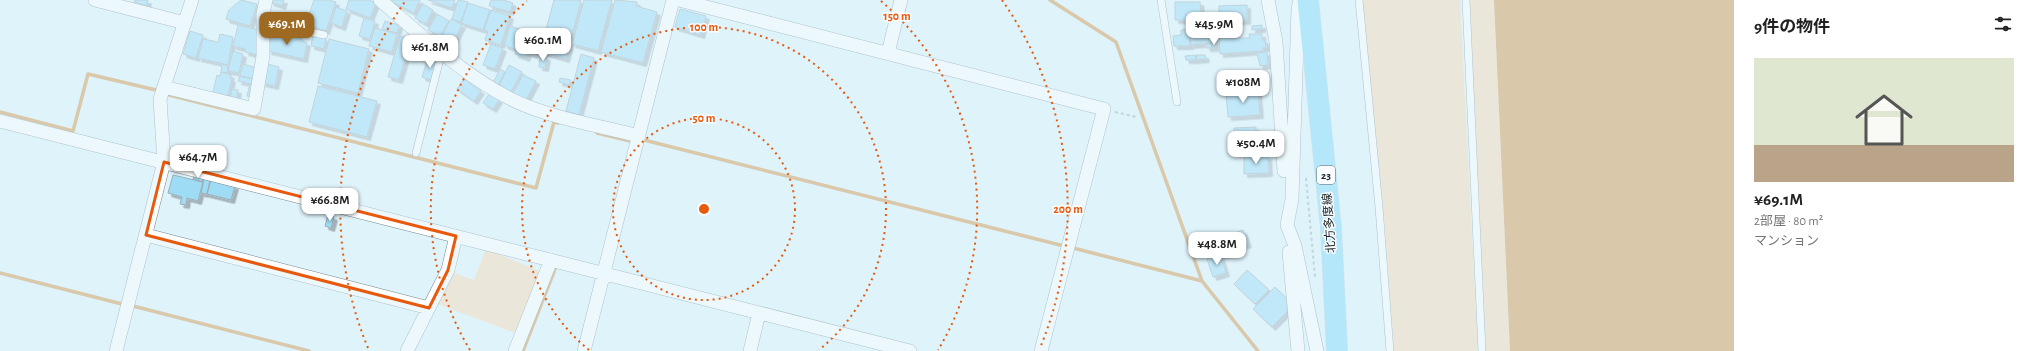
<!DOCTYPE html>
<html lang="ja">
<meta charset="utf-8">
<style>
:root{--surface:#fff;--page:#f2f2f2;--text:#222;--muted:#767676;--accent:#9e6a21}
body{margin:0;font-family:"Alegreya Sans","Noto Sans JP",sans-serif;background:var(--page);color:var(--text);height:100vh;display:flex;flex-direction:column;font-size:15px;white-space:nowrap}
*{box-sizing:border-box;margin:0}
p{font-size:13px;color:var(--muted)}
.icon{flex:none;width:22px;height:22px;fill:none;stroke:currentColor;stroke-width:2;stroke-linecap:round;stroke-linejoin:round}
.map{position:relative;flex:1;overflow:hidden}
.details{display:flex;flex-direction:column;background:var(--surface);width:300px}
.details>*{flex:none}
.price{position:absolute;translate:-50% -34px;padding:0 9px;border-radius:8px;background:#fff;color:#222;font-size:13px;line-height:26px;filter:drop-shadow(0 1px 2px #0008)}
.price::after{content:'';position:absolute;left:50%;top:24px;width:12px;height:9px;margin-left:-6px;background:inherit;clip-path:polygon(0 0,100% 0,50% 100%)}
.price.active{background:var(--accent);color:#fff}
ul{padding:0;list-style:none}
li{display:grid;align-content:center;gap:8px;height:212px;padding:0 20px}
li span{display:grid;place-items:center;height:124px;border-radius:0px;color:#555}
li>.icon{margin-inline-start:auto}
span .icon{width:72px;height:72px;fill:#fffc;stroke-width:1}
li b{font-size:17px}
h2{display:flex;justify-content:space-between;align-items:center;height:48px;padding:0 20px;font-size:17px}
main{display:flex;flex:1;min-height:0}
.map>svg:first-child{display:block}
.green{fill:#f9d8b2}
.water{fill:#d29548}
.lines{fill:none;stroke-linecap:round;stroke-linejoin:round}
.stream{stroke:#d29548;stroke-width:3.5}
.building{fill:#9edbf5;stroke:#9caeb6;filter:url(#shadow)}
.lane-casing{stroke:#76888f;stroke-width:8}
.street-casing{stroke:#76888f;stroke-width:14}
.primary-casing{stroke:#d2d3d4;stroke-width:22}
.path{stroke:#9fafb6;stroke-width:2;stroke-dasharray:3 3;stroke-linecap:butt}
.lane{stroke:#fff;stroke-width:7}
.street{stroke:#fff;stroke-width:13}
.primary{stroke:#81daf7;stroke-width:21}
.marked{fill:none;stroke:#e8590c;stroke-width:3;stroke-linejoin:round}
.ring{fill:none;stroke:#e8590c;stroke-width:2;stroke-dasharray:2 4}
.labels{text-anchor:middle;stroke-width:3;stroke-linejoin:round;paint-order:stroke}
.shield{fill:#f9fdff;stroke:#5f6568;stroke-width:1}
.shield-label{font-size:11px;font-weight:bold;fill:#1d2427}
.street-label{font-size:12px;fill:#1d2427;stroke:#f9fdff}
.centre{fill:#e8590c;stroke:#f9fdff;stroke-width:2}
.ring-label{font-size:12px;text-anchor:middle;font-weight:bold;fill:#e8590c;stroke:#f9fdff;stroke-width:3;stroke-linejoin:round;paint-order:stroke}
</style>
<main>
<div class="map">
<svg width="1734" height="351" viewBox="0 0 1734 351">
<defs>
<filter id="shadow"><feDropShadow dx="3.5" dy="3.5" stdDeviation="0" flood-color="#0004"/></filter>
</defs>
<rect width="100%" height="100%" fill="#dff3fb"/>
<path class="green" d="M1362 0H1460L1478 351H1394L1383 204Z
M1468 0H1494L1510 351H1486Z
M486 249 542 272 518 334 435 303 451 272 474 280Z"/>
<path class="water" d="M1494 0H1734V351H1510Z"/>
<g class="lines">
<path class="stream" d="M1050 0 1116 42 1202 281 1258 351
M169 95 536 188 554 122 558 123
M0 112 73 131 88 74 156 90
M597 133 630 141
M644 140 1064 246
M1073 248 1202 281
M0 273 122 304
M133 306 309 351
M523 351 555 269"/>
</g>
<path class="building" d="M135 0H148L147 6 134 2Z
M241 0 257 4 250 26 226 19 229 10Z
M271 0H284L282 6 270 2Z
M314 0H329L336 2 326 31 306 24Z
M349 0H369L376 3 370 18 346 9Z
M388 0H420L414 13Z
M428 0H455L452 8Z
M458 0 468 2 461 22 452 19Z
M491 0H504L513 3 510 12 489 6Z
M554 0H581L566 59 540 52Z
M584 0H612L598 51 572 44Z
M615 0 637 2 636 6 657 12 643 63 601 52Z
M1175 2H1200L1202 20H1175Z
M468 3 490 10 483 30 461 23Z
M423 4 433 10 426 24 415 18Z
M1247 5V21H1233V14H1219V6Z
M336 7 347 11 342 27 331 23Z
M680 9 706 16 701 35 675 27Z
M491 10 510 16 501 45 485 40 488 31 484 30Z
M437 14 449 21 440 36 428 30Z
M364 18 375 21 370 39 359 36Z
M451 19 462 25 453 43 441 37Z
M385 21 399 25 397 33 382 29Z
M1206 24V28H1212L1213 43 1191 45 1189 25Z
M238 25 259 30 258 55 245 52V49L233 46Z
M1262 25V29L1252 30V26Z
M510 26 541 36 534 55 528 53 526 58 515 54 517 50 504 45Z
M375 28 397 34 392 52 369 46Z
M1189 29 1190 46H1174L1173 36 1181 35V30Z
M190 31 203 35 196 58 183 54Z
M272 32 302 39V41L307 43 304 59 268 51Z
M220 34 233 37 228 65 198 58 203 39 218 42Z
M1249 34H1262V40H1265L1266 48H1263V51L1220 54 1219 38H1250Z
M313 35 326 38 324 49 311 46Z
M400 36 411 39 399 80 388 77Z
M1213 36H1216L1217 42 1213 43Z
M329 39 369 49 358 93 318 83Z
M1211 43 1212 48H1207L1206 44Z
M1212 43H1215V48H1212Z
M491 44 503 48 495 69 483 65Z
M233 51 243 54 239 73 228 71Z
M1267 52 1268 65 1260 66 1257 53Z
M581 54 594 58 579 115 566 111Z
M1195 55 1196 60H1186L1185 56Z
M1196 55H1205L1206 59 1196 60Z
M540 56 547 57 545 68 539 67Z
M428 58 437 61 431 80 422 77Z
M222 64 228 66 227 73 221 72Z
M243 64 257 68 255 79 240 76Z
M267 64 279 67 275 86 262 83Z
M509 65 522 72 511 92 499 86Z
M500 69 505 72 498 85 493 83Z
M221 72 231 75 230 78 232 79 227 99 212 96 217 75 220 76Z
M523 75 536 81 526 100 513 93Z
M240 76 256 80 255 85 238 81Z
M560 78 571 80 570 85 559 82Z
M464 79 481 91 474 101 457 89Z
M250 84 256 85 253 98 247 96Z
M318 86 377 101 367 137 309 122Z
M232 89 238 90 236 101 230 100Z
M1258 92 1260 115 1228 117 1226 93Z
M489 94 499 100 493 109 483 103Z
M1256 127 1257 150 1235 151 1234 128Z
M1268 156 1269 173 1244 174V157Z
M173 175 203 182 198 201 187 198 186 205 180 204 182 197 168 193Z
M194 176 203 178 202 182 193 179Z
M204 179 210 180 207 194 201 193Z
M211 180 235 186 231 200 207 194Z
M328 215 334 217 331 228 325 226Z
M1243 230 1248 244 1240 247 1241 249 1222 256 1216 240Z
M1220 254 1226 273 1213 277 1207 259Z
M1247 270 1269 290 1255 304 1234 284Z
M1275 287 1287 299V312L1272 327 1253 309Z"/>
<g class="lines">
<defs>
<path id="lane" d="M1161 0 1177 102
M1359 0 1379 207 1390 351
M1466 0 1482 351
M264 22 324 35
M416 153 442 51"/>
<path id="street" d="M95 0 185 23
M380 0C422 36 473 84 524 105 561 120 601 126 639 136
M679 0 1104 109 1041 351
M1268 0 1276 42 1284 171
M1300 0 1298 9 1292 199 1287 225 1295 246 1317 351
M888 53 901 0
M164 87 254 109 263 56V14L266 0
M0 121 910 351
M146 235 429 308
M1289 252 1298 351
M116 351 164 162 160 99 192 0
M407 351 448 270 456 236
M515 351 551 260
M584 351 673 0
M750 351 759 313"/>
<path id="primary" d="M1308 0 1331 228 1337 351"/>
</defs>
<use href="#lane" class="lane-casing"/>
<use href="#street" class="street-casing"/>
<use href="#primary" class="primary-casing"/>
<path class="path" d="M1115 112 1137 117
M1306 178 1315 277"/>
<use href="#lane" class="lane"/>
<use href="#street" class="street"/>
<use href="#primary" class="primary"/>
</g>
<path d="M0 0H1734V351H0ZM164 162 456 236 448 270 429 308 146 235Z" fill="#dff3fb" fill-opacity=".55" fill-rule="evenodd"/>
<path class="marked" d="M164 162 456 236 448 270 429 308 146 235Z"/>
<g class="ring">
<circle cx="704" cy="209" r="91"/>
<path d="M589 350A182 182 0 1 1 819 350"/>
<path d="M470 350A273 273 0 0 1 527 1M881 1A273 273 0 0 1 938 350"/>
<path d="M368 348A364 364 0 0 1 406 0M1002 0A364 364 0 0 1 1040 348"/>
</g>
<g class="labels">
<rect class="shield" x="1317" y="166" width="18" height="18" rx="3"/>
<g class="shield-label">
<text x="1326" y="179">23</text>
</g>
<g class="street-label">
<text transform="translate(1329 223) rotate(-94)" y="4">北方多度線</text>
</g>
</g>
<circle cx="704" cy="209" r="6" class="centre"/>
<g class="ring-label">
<text x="897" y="20">150 m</text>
<text x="704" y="31">100 m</text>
<text x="704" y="122">50 m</text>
<text x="1068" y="213">200 m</text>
</g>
</svg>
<b class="price active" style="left:287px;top:46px">¥69.1M</b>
<b class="price" style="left:1214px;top:46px">¥45.9M</b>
<b class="price" style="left:543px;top:62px">¥60.1M</b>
<b class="price" style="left:430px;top:69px">¥61.8M</b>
<b class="price" style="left:1243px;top:104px">¥108M</b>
<b class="price" style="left:1256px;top:165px">¥50.4M</b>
<b class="price" style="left:198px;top:179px">¥64.7M</b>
<b class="price" style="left:330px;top:222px">¥66.8M</b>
<b class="price" style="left:1217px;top:266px">¥48.8M</b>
</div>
<section class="details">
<h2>9件の物件<svg class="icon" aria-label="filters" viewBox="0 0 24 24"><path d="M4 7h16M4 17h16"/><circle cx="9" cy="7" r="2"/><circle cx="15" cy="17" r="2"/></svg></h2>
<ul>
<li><span style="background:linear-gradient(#dfe7d0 70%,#b9a48a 0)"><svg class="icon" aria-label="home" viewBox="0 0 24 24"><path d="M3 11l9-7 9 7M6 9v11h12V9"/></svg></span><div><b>¥69.1M</b><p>2部屋 · 80 m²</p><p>マンション</p></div></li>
</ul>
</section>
</main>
